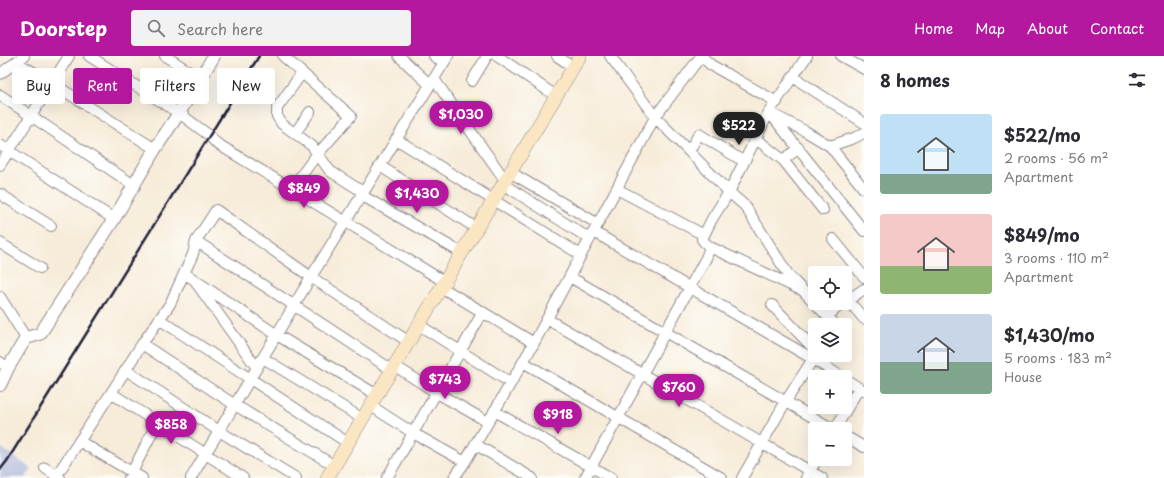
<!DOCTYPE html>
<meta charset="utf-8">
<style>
:root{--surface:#fff;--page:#f2f2f3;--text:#2b2b33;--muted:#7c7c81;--accent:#b5179e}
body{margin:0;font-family:"Playpen Sans",sans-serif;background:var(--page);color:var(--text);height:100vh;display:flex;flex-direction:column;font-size:15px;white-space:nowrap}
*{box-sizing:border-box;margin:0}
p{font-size:13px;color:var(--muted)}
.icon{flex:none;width:22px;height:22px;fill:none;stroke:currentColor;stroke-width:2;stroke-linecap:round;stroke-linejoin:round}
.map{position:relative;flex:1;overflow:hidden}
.side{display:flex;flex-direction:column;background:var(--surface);width:300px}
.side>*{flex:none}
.guide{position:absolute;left:12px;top:12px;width:380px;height:36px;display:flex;gap:8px}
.controls{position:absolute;left:808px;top:210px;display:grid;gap:8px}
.controls a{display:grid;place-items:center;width:44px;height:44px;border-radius:4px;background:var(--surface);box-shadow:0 4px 16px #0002;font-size:20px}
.price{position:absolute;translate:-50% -34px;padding:0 9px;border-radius:14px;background:var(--accent);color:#fff;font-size:13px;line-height:26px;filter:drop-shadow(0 1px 2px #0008)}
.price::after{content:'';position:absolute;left:50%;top:24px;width:12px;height:9px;margin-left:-6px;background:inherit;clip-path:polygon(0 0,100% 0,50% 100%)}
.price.active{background:#222;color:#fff}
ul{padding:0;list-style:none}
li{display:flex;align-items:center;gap:12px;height:100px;padding:0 16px}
li span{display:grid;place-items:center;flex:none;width:112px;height:80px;border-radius:4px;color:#555}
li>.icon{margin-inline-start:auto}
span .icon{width:48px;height:48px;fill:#fffc;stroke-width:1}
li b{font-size:17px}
h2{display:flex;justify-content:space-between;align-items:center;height:48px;padding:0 16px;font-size:17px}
.tag{padding:0 14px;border-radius:4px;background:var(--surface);box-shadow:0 4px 16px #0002;font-size:14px;line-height:36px}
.tag.active{background:var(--accent);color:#fff}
header{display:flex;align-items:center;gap:24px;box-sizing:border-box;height:56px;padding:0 20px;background:var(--accent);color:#fff}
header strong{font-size:19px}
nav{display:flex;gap:22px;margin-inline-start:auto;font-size:14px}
.search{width:280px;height:36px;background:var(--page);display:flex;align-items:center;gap:10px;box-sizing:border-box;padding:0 14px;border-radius:4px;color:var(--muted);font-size:15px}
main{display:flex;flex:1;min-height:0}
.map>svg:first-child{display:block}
.industrial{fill:#bcc3de}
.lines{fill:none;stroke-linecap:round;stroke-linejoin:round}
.minor-casing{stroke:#8c878a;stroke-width:12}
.tertiary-casing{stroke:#8c878a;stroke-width:14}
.secondary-casing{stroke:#8c878a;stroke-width:14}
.minor{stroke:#fff;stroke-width:10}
.tertiary{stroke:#fff;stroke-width:12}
.secondary{stroke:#fbe6c4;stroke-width:13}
.rail{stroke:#22223b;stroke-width:2.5}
</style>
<header>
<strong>Doorstep</strong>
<div class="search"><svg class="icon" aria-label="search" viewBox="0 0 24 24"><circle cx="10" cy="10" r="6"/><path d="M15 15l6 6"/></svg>Search here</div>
<nav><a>Home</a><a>Map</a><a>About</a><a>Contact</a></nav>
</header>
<main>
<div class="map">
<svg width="864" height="422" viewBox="0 0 864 422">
<rect width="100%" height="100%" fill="#fdfcf7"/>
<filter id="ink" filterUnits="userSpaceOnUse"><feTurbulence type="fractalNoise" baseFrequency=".025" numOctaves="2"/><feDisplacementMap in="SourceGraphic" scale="8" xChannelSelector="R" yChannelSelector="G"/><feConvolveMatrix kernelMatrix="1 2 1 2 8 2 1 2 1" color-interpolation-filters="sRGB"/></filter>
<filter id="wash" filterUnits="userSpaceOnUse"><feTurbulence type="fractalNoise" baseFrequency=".012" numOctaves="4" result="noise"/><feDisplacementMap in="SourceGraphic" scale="16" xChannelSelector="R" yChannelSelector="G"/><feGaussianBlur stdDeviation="0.9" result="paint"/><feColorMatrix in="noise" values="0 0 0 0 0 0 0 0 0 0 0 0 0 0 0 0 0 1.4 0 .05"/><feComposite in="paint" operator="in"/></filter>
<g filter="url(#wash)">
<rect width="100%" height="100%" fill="#f7ecd9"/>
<path class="industrial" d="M0 391 32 413 25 422H0Z"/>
</g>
<g filter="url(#ink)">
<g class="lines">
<defs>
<path id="minor" d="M89 0 179 57 210 80 216 87 445 226
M165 0 201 23
M283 0 351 60 315 101 292 132
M399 0 430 29
M434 0 444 7
M497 0 556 40
M557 0 573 11
M610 0 655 61 729 136 745 150 789 220 832 265 829 269
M701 0 711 9 777 46
M841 0 864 13
M16 6 52 27 155 93
M302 17 277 52V60L282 68 312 90 330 115 363 136
M0 18 24 0
M793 21 864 67
M434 23 505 124
M472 25 487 0
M0 39 135 130
M769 56 864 175
M774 59 805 75 830 90 864 133
M295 77 310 56
M755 82 783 104 823 154
M396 83 581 199
M0 89 114 163
M830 90 854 82 864 77
M689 95 699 78 743 105
M783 104 799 92
M0 109 69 0
M380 110 476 172
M510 116 598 168
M503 128 590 183
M617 133 704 179
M0 138 51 170
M361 139 462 197
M594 176 813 303 842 321
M833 183 864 221
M196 185 392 314
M0 187 40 212
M710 191 799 233
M184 217 277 279 377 339
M570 221 833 373
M197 228 257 312
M441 231 534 287
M0 241 26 282
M848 244 864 263
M845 246 864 233
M772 249 815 294
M827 260 843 247
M159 263 348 387
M547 263 822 422
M419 269 511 327
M142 288 235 349 335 410
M263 302 363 363
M0 306 8 312
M523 306 722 422
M395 310 437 337 488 366
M126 314 219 375 296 422
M845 323 864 335
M111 337 243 422
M371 350 413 377 465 406
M494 355 611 422
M835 373 859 332
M845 380 864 391
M79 385 142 422
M475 388 532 422
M45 412 60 422
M55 422 111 337 142 288 170 248 193 198 196 185 216 154 311 221 409 286
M129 422 157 367
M191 422 311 221 448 0
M387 422 483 256
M454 422 465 406 534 287 655 61 701 0
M585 422 706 202 710 191 704 186 702 183 712 163 729 136 769 56 807 0
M742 422 786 345 813 303 815 297
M806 422 817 403"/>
<path id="tertiary" d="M0 329 8 312 26 282 40 278 114 163 155 93 179 57 214 0"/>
<path id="secondary" d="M327 422 580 0"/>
</defs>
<use href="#minor" class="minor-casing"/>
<use href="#tertiary" class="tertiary-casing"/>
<use href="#secondary" class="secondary-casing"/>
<use href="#minor" class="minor"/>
<use href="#tertiary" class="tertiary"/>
<use href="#secondary" class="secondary"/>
<path class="rail" d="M0 414 7 405 259 0"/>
</g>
</g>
</svg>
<div class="controls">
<a><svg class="icon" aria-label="locate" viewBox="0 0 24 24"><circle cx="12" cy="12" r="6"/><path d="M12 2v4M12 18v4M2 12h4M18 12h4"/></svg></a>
<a><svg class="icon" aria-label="layers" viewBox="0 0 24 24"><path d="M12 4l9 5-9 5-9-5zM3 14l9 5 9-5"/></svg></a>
<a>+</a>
<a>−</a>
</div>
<b class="price" style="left:461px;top:79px">$1,030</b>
<b class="price active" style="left:739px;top:90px">$522</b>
<b class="price" style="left:304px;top:153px">$849</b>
<b class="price" style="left:417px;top:158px">$1,430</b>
<b class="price" style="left:445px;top:344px">$743</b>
<b class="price" style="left:679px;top:352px">$760</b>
<b class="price" style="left:558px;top:379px">$918</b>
<b class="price" style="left:171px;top:389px">$858</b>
<div class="guide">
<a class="tag">Buy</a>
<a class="tag active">Rent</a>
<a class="tag">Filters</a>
<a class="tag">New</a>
</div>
</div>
<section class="side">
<h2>8 homes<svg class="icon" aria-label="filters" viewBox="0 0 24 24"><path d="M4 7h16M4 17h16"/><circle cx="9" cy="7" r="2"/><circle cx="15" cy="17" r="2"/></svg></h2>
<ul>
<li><span style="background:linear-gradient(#bfe0f5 75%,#7fa58c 0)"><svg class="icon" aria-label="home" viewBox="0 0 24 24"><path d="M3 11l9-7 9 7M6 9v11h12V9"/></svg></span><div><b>$522/mo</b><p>2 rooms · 56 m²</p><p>Apartment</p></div></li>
<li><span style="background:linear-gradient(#f6c9c9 65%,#8fb573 0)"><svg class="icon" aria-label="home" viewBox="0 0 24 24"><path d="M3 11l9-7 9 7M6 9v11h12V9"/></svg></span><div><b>$849/mo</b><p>3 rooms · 110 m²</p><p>Apartment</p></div></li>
<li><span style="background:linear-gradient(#c9d6e8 60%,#7fa58c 0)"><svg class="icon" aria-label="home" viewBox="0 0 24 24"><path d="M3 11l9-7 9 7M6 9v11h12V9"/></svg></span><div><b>$1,430/mo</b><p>5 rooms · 183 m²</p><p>House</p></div></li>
</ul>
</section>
</main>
